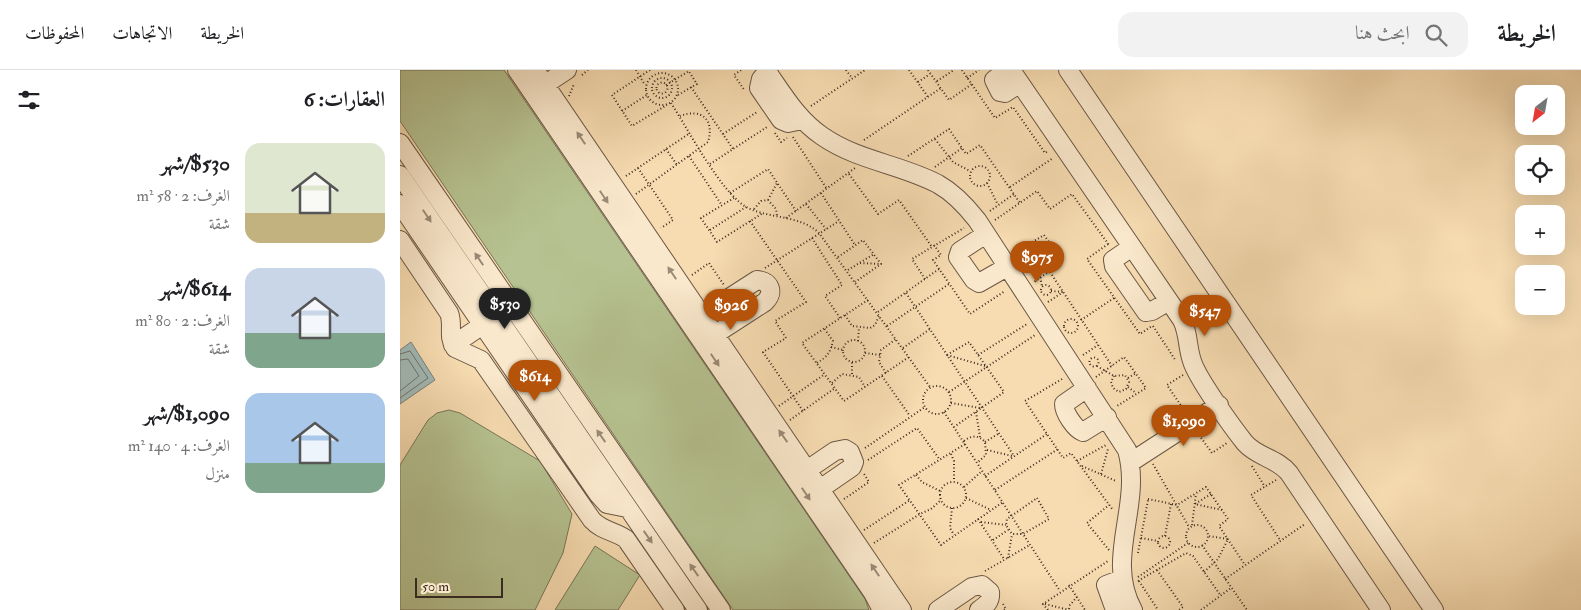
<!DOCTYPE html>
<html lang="ar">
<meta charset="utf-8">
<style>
:root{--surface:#fff;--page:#f2f2f2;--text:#202124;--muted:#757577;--line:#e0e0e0;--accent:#b45309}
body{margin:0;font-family:"IM FELL Double Pica",Amiri,serif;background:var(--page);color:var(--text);direction:rtl;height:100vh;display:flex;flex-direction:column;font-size:19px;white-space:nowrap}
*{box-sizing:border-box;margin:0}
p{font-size:16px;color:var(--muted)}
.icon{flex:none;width:28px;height:28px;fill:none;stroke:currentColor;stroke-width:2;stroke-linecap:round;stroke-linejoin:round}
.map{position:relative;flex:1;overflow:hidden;direction:ltr}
.side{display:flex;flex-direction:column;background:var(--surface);width:400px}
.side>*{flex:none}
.needle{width:32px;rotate:211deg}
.fabs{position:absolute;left:1115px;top:15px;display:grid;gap:10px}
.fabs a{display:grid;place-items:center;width:50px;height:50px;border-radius:10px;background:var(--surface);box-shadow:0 5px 20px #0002;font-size:25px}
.scale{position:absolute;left:15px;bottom:12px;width:88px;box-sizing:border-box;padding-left:5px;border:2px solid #3c2b21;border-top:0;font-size:14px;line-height:18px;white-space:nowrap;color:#3c2b21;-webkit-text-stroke:4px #fae8cc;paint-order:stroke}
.price{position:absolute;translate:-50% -42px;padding:0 11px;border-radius:18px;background:var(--accent);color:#fff;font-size:16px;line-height:32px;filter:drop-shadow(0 1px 2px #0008)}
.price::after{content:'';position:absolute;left:50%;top:30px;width:15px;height:11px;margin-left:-8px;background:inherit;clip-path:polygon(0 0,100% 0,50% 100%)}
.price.on{background:#222;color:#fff}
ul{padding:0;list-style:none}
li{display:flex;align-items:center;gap:15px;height:125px;padding:0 15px}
li span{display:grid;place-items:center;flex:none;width:140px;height:100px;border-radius:15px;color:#555}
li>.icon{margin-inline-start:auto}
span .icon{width:60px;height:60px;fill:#fffc;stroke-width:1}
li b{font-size:21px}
h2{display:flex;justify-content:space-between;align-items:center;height:60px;padding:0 15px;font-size:21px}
header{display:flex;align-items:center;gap:30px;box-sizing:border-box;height:70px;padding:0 25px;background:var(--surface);border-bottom:1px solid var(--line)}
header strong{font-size:24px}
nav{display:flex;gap:28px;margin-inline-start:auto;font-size:18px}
.search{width:350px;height:45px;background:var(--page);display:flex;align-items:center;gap:12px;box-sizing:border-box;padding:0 18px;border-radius:15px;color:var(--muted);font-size:19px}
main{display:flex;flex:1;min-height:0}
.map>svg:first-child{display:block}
.green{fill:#b6c291;stroke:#797659}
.water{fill:#a1b9b6;stroke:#79807a}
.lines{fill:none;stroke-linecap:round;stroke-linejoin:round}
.shore{stroke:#6e726c;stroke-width:1}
.minor-casing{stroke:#6b5745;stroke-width:20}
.path{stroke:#3c2b21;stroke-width:2;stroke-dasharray:1 2.5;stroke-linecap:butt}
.minor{stroke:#fae8cc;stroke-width:18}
.oneway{fill:#9b8a76}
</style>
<header>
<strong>الخريطة</strong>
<div class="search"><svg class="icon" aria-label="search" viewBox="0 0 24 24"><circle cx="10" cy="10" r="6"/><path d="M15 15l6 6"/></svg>ابحث هنا</div>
<nav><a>الخريطة</a><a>الاتجاهات</a><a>المحفوظات</a></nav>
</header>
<main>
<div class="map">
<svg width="1181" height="540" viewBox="0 0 1181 540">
<rect width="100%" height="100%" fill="#f7dcb1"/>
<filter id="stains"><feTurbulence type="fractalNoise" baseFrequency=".004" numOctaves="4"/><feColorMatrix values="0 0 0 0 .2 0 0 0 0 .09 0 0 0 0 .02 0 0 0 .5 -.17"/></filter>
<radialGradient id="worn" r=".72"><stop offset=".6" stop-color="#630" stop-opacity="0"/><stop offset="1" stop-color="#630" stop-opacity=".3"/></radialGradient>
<path class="green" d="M0 0H104L465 529 469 540H333L0 51Z
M49 340 60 343 140 391 172 444 163 483 135 540H0V395L28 350 37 343Z
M195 476 240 505 218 540H155Z"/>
<path class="water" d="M11 272 35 310 0 334V280Z"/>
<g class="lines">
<path class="shore" d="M0 284 10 281 28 308 0 328
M0 290 8 289 19 306 0 321"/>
<defs>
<path id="minor" d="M117 0 473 523 482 540
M135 0 502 540
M366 0C383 24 397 49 422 66 458 91 500 94 538 114 554 123 566 136 577 150L727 380C743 436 704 487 733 540
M607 0 594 10 600 22 605 23 620 13
M611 0 782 250C789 264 787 277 792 291 797 308 833 358 845 373 857 387 877 388 889 403L981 540
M668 0 1034 540
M367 2 361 9 359 18 381 50 388 53 402 50
M135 21 167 0
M0 73 321 540
M0 105 298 540
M0 134 198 424 207 434 227 438
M586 164 560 181 558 187 574 210 579 213 607 197
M0 170 49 243C54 255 47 266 55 278L81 290 192 450C202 461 215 461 226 469L275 540
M732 177 713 190 714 196 746 242 752 241 769 231
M301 246 357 210C370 211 375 222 365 232L314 265
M53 275 90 250
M687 318 664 334C664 343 675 359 683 362L707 347
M731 392 819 335
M407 400 435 381 445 379 450 382 454 392 452 397 420 419
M538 540 572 517 582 515 590 522C591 532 586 535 579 540
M715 540 706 515 722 509"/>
</defs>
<use href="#minor" class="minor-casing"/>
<path class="path" d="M236 0 245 15
M250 0 212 25 232 56 267 35
M341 0 334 5 345 21
M446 0 452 8
M509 0 528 27
M528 0 549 30 572 14
M562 0 595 48 613 37 645 83 648 81
M246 19a16 16 0 1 1 32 0a16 16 0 1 1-32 0Z
M182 5 188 0
M252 18a10 10 0 1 1 20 0a10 10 0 1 1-20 0Z
M567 8 579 0
M537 11 554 0
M518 12 530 4
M256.5 18a5.5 5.5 0 1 1 11 0a5.5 5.5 0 1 1-11 0Z
M266 15 289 1
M291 17 333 79
M278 25 297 14 288 0
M169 26 174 14
M271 33C288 59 322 125 348 138 371 149 400 145 419 163L530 317
M411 36 465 0
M222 41 247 25
M375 63 381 72 387 68
M323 64 357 42
M393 67 427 119
M535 69 553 92 570 101
M464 70 541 18
M266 79 277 95
M289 86 321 134
M508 86 549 59 566 84 580 75 620 133
M310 94 367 57
M570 106a10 10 0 1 1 20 0a10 10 0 1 1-20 0Z
M535 97 562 78
M238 98 273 150 261 158
M449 104 478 144 499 130 532 177
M226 106 290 63
M587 113 598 135
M610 117 653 88
M330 123 368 99 396 141
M421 123 455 175
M236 124 308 72C315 49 301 38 280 46
M334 128 301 148 317 172 363 143
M368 130 377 113
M406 134 426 159
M354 139 361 131 368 130 376 139 377 146
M590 141 614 124
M386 148 455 98
M595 150 637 121 650 139 672 124 709 175
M350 151 406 232 375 251 386 268 363 282 403 341
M310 160 346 137
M412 168 442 215 425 226 440 248
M708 174 687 189 740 264 752 256
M534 175 541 185 533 190 570 244 605 221
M626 187a9 9 0 1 1 18 0a9 9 0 1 1-18 0Z
M614 183 644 165 663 192 634 212
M643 183 652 177
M438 187 463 170 481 194 455 212
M460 193 480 194
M638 197 642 216
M365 198 439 151
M448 200 474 184
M650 202 712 296
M292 205 309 193 324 215
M525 209 512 189 564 158
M641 220a5 5 0 1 1 10 0a5 5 0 1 1-10 0Z
M651 221 663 222
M506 223 614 386
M468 230 402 273 444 331 509 287
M648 232 663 222
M478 242 539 199
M445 245 452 256 470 258 475 255 479 246
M664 256a7 7 0 1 1 14 0a7 7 0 1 1-14 0Z
M681 250 714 228
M487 256 549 214
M753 256 776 291
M443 281a11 11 0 1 1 22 0a11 11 0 1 1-22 0Z
M458 271 459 257
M431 277 443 280
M503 278 530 259
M465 283 480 285
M547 285 569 272 604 322 554 357
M547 285 585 296
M578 285 627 254
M683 285 698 275
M689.5 292a4.5 4.5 0 1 1 9 0a4.5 4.5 0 1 1-9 0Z
M417 293C428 286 430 283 433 271L424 258
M697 296 714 306 725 305 729 312 726 319 719 322 713 318 711 312 714 306
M486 303 479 292 481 280 496 269
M452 304V292
M783 305 767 315 784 340
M482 306 510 346
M696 307 724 287 746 318 717 336
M728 308 736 303
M662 309 625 331 663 388 671 383 713 440
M432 313 442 304 459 307 465 317
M523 330a14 14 0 1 1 28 0a14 14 0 1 1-28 0Z
M728 317 736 323
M549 322 635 265
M551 333 580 338
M379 336 425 304
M544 342 660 521
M576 342 580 367
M390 350 435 318
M799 365 812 383 827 373
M564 371C571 365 579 365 585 372L586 385 577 393
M585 372 598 364
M565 374 499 415 541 475 603 432
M465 378 525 337
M587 380 612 386
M551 384 554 391V411
M468 390 517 358 540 390
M677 391 706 375
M753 394 789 457
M682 396 716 411
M852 396 865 417
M701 404 708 379
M516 405 522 412 540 421
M585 406 647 364
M876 410 851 425 880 470
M540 425a13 13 0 1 1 26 0a13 13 0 1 1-26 0Z
M564 417 582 401
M595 420 658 379
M811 424 795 434 822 440
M566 428 591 440
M637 428 649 449 623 464H612L606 455 607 449Z
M444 429 469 412 464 404
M748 429 777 435 806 417 828 449 819 456 845 495
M552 438 550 458 554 465
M578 449 604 489
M581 452 606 455
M786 466a11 11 0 1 1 22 0a11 11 0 1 1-22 0Z
M792 455 796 424
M464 460 510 430
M758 472a6 6 0 1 1 12 0a6 6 0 1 1-12 0Z
M765 466 771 434
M741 468 758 471
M593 470 608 460
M474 473 520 444 531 439 541 430
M802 475 847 540
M709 480 687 453 709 435
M738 483 748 430
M608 488 612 464
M757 500 783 537 779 540
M585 501 630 475
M804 502 818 489 828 469 808 466
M738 507 788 473
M825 509 905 454
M738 511 786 483 793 486 821 526
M739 511 758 540
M669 515 685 540
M603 534 606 539 603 540
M645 534 669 540
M669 539 670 535 677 527
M648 540 643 534 708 491
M801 540 831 518"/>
<use href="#minor" class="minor"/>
</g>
<defs><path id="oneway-solid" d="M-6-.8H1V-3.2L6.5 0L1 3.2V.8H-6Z" transform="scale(1.25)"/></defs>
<g class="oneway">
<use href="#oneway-solid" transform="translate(181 68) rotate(-124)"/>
<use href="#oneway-solid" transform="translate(204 127) rotate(56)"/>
<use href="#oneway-solid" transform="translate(27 146) rotate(56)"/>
<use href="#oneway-solid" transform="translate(79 189) rotate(-124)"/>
<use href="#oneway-solid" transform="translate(272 203) rotate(-124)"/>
<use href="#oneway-solid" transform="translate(315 290) rotate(56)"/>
<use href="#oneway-solid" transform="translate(201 366) rotate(-125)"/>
<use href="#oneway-solid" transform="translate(383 366) rotate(-125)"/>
<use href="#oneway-solid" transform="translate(406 424) rotate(56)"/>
<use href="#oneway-solid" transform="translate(248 467) rotate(55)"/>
<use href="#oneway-solid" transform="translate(294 500) rotate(-125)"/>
<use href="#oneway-solid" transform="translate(475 500) rotate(-124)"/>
</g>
<rect width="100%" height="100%" filter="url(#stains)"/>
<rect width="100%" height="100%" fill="url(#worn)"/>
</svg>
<div class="fabs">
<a><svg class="needle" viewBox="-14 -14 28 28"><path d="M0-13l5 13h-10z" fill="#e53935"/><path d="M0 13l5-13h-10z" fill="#757577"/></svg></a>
<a><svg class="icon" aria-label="locate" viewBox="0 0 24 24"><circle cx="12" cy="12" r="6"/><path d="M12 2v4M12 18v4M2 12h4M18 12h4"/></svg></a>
<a>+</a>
<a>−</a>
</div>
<div class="scale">50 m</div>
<b class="price" style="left:637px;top:213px">$975</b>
<b class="price on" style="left:105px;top:260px">$530</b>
<b class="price" style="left:331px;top:261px">$926</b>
<b class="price" style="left:805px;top:267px">$547</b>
<b class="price" style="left:135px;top:332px">$614</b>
<b class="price" style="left:784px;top:377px">$1,090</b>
</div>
<section class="side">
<h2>العقارات: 6<svg class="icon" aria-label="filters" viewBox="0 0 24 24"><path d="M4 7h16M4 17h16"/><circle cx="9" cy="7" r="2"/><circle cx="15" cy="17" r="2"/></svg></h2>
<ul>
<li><span style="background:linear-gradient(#dfe7d0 70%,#c2b280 0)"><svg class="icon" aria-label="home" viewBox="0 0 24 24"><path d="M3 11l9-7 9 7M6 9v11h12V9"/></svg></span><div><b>$530/شهر</b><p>الغرف: 2 · 58 m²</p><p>شقة</p></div></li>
<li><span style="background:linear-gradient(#c9d6e8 65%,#7fa58c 0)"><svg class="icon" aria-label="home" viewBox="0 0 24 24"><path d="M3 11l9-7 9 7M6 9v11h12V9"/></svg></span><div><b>$614/شهر</b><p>الغرف: 2 · 80 m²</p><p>شقة</p></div></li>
<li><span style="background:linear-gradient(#a9c7e8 70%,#7fa58c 0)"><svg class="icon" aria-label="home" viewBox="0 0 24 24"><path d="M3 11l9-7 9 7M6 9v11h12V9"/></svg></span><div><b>$1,090/شهر</b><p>الغرف: 4 · 140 m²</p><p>منزل</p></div></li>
</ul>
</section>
</main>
